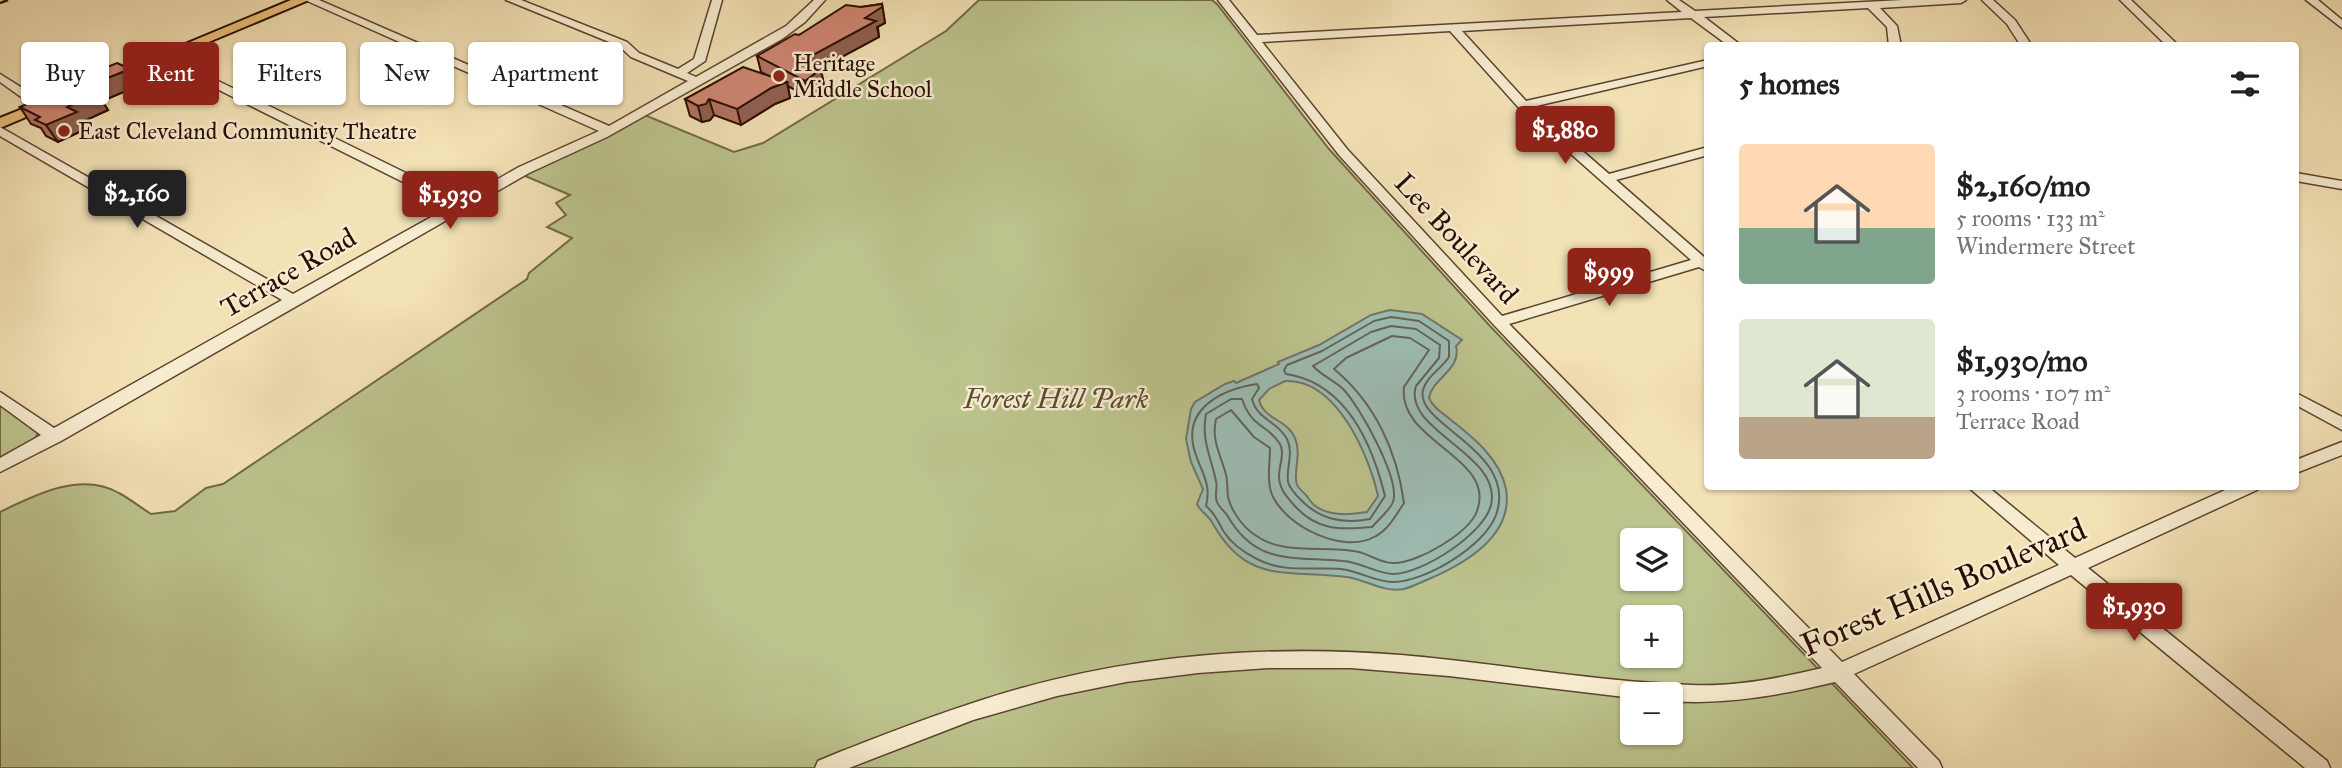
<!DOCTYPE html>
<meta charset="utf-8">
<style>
:root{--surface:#fff;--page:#f6f6f6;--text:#202124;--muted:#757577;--accent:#8f2418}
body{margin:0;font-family:"IM FELL Great Primer",serif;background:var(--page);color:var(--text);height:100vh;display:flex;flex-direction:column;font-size:26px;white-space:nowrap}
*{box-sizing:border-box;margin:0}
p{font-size:23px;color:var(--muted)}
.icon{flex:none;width:38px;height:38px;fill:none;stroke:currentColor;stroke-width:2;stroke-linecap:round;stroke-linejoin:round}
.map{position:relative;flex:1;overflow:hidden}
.drawer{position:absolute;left:1704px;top:42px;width:595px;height:448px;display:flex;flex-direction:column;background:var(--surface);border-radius:7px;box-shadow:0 2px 5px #0004}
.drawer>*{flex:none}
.hud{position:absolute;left:21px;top:42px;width:665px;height:63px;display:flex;gap:14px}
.fabs{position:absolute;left:1620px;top:528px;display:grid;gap:14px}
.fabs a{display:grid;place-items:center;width:63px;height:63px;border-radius:7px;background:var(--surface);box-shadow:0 2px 5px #0004;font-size:35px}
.price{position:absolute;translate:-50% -60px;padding:0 16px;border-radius:7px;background:var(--accent);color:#fff;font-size:23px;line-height:46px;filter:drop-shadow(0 2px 4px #0008)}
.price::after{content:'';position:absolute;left:50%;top:42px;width:21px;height:16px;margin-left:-10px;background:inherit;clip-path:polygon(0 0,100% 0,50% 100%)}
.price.on{background:#222;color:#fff}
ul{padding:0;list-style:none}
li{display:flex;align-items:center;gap:21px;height:175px;padding:0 35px}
li span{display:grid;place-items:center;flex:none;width:196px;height:140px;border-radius:7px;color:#555}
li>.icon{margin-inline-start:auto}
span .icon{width:84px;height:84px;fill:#fffc;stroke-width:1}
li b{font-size:30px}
h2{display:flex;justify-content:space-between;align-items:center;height:84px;padding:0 35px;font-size:30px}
.chip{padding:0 24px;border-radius:7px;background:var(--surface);box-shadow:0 2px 5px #0004;font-size:24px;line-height:63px}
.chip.on{background:var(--accent);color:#fff}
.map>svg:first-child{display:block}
.green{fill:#bcc38d;stroke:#726846;stroke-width:2;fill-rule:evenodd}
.water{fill:#9dbdb4;stroke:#6f766c;stroke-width:2;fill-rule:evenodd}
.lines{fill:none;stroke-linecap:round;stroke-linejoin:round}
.shore{stroke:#63645a;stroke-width:2}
.minor-casing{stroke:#5c422e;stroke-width:3}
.major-casing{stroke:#290c00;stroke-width:4}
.minor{fill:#f7ecd0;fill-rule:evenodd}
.major{fill:#eac17b;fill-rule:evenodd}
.rail{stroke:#290c00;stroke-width:2.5;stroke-dasharray:10 10;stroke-linecap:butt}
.wall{fill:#b27362;stroke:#290c00;stroke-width:2}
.shaded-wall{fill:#915e50;stroke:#290c00;stroke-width:2}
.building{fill:#cf8672;stroke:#290c00;stroke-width:2}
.poi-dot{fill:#8f2418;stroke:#f7ecd0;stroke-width:2.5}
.labels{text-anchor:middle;stroke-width:5;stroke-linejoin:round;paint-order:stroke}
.far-poi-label{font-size:23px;fill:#290c00;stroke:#f7ecd0;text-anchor:start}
.street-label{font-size:28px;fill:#290c00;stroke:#f7ecd0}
.park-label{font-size:28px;font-style:italic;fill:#5c4c31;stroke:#f7ecd0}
.near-street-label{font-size:33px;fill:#290c00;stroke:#f7ecd0}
</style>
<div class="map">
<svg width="2342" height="768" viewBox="0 0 2342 768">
<rect width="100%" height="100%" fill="#f3e2b6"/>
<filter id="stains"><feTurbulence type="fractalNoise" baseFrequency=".00286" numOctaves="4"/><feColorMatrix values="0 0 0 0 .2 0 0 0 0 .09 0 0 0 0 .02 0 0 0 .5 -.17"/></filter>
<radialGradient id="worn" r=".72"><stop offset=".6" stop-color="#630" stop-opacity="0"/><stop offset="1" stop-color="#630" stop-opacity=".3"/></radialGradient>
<path class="green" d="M979 0H1212L1217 4 1329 149 1490 326 1913 768H0V512C35 495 81 471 119 493 130 499 140 507 151 514L175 511 206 488 223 484 527 279 529 273 572 238 547 227 566 215 556 203 570 195 518 173 640 113 734 152 763 143 946 31ZM1633 541H1671V579H1633ZM1633 618H1671V656H1633ZM1633 695H1671V733H1633Z
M0 403 39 431 34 441 0 461Z"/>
<path class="water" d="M1390 310 1422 314 1462 340 1456 346C1462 370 1432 378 1429 398 1433 408 1443 413 1451 420 1474 438 1500 459 1506 489 1514 536 1464 564 1429 579 1421 582 1412 587 1404 589 1384 593 1367 580 1347 577 1289 569 1248 586 1213 524 1209 515 1201 513 1197 504L1203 489 1191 462 1186 439 1191 409 1195 402 1225 384 1234 381 1236 383 1279 364 1278 362 1319 345 1371 315ZM1285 381C1336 378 1369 455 1378 496L1367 512C1350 515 1328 517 1314 505 1310 502 1308 496 1304 493 1299 488 1296 486 1296 479 1295 466 1301 453 1295 438 1287 419 1264 420 1259 400L1269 389Z"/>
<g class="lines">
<path class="shore" d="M1391 317 1419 321 1449 341V357C1442 368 1426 377 1423 390 1414 425 1519 451 1496 515 1485 546 1425 582 1393 582 1375 582 1359 571 1341 569 1313 567 1283 573 1257 559 1245 553 1231 543 1224 532 1218 522 1215 513 1206 506 1212 482 1200 471 1194 449 1183 407 1224 389 1257 384L1259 388 1252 399C1257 420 1278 421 1287 439 1294 453 1286 467 1288 482 1290 489 1295 494 1300 499 1320 520 1343 524 1370 519L1385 496C1372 443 1346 383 1286 374L1284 370 1287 365 1322 351 1374 321Z
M1391 326 1416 329 1440 345 1439 358 1416 386C1402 431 1503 454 1491 505 1484 534 1423 573 1394 574 1377 574 1361 562 1343 561 1292 556 1256 566 1227 515 1224 511 1219 507 1217 502 1214 496 1218 488 1216 481 1211 457 1201 440 1206 414L1231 399H1242C1252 429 1268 424 1280 444 1285 453 1279 466 1279 476 1279 488 1286 496 1293 504 1316 531 1340 530 1372 527 1378 520 1390 510 1393 502 1401 480 1359 405 1343 389 1334 380 1322 376 1313 366L1371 332Z
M1392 336 1410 338 1429 350 1404 387C1397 442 1497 457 1477 511 1469 533 1418 563 1394 563 1382 564 1371 555 1359 552 1325 544 1285 557 1255 535 1243 527 1231 511 1228 497 1227 490 1228 482 1226 475 1221 455 1211 441 1216 419L1231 410 1254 437 1270 448C1270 463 1266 483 1273 497 1288 527 1344 555 1376 536 1389 529 1396 515 1404 503 1397 451 1375 403 1334 369L1346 358Z"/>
<defs>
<path id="minor" d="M305 0H319L609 126 688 81 631 57 619 46 506 0H521L627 42 639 53 678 69 694 59 712 0H722L705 61 687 73 696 77 786 26 814 0H825L805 22 782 39 607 137 529 173 61 441 0 472V458L41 435 0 405V392L54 428 282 300 0 136V127L293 294 451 206 157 59V55H165L461 200 519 167 599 131Z
M1218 0H1229L1257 35 1682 12 1667 0H1679L1695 11 1903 0H1966L1961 3 1880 8 1897 26 1901 46H1889L1887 27 1868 8 1704 17 1742 46H1729L1691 18 1462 31 1526 101 1708 60V66L1532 107 1609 174 1708 147V155L1616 180 1704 257 1708 256V272L1699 267 1509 324 1842 662 2059 565 1967 486H1987L2075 558 2234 486H2259L2257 490 2088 568 2327 761 2330 768H2305L2071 575 1854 674 1939 761 1942 768H1918L1835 682C1781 695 1727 705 1671 701V695H1633V698L1449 676 1351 668H1268L1198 673 1126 682 1057 696 973 720 849 768H815L818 761 842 751C902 728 961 705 1022 688 1144 654 1275 645 1401 655 1498 663 1594 682 1691 685 1735 687 1780 678 1822 668L1494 325 1339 155ZM1450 31 1519 108 1691 260 1502 316 1347 149 1262 42Z
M1982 0H1993L2015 20 2032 46H2021L2007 24Z
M2120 0H2131L2179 46H2167Z
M2306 0H2318L2342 20V28Z
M0 74 46 103V109H38L0 82Z
M2296 173 2342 181V189L2296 181Z
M2296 393 2342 417V430L2296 405Z
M2342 442V455L2296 473V460Z"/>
<path id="major" d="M291 0H309L113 82H103L101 79Z
M47 99 52 100 54 103 52 106 0 128V118Z"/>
</defs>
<use href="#minor" class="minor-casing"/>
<use href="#major" class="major-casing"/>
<use href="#minor" class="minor"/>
<use href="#major" class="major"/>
<path class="rail" d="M0 3 8 0"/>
</g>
<path class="wall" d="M882 4 885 23 878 27 879 37 820 68 824 85 808 97 788 86 790 98 775 104 741 125 714 115 710 120 702 122 690 116 685 99 769 76 761 72 757 56 799 35 861 7Z
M140 85 102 101 108 110 84 121 88 128 58 142 46 136 41 128 31 124 20 107 54 93 52 89Z"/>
<path class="shaded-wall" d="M882 4 885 23 877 27 879 37 803 78 800 62 865 18Z
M130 69 140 85 102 101 108 110 84 121 88 128 58 142 46 125 85 87Z
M821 69 824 85 808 97 805 81Z
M787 82 790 98 775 104 741 125 737 109 771 88Z
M709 99 714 115 710 120 702 122 698 106Z"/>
<path class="building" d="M882 4V7L865 18 876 21 800 62 821 69 805 81 757 56 795 34 799 35 846 5 861 7Z
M117 63 130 69 85 87 97 94 67 107 77 112 46 125 35 120 40 117 20 107 57 92 52 89Z
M743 67 787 82 771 88 737 109 709 99 706 104 698 106 685 99Z"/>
<g class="poi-dot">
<circle cx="779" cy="76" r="7"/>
<circle cx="64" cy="131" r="7"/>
</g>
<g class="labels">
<g class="far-poi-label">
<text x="793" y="71">Heritage<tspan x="793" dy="26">Middle School</tspan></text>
<text x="78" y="139">East Cleveland Community Theatre</text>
</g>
<g class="street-label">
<text transform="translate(1457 238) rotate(47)" y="10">Lee Boulevard</text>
<text transform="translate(288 272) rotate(-30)" y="10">Terrace Road</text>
</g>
<g class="park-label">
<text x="1056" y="408">Forest Hill Park</text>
</g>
<g class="near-street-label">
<text transform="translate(1943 586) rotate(-23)" y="12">Forest Hills Boulevard</text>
</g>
</g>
<rect width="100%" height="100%" filter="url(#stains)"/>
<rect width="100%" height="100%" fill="url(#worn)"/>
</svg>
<div class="fabs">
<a><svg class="icon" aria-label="layers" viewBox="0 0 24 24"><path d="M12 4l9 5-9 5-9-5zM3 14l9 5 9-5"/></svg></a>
<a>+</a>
<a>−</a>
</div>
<b class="price" style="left:1565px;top:166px">$1,880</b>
<b class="price on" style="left:137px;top:230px">$2,160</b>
<b class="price" style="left:450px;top:231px">$1,930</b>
<b class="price" style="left:1609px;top:308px">$999</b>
<b class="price" style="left:2134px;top:643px">$1,930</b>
<div class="hud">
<a class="chip">Buy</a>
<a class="chip on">Rent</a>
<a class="chip">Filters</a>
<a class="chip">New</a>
<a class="chip">Apartment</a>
</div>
<section class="drawer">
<h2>5 homes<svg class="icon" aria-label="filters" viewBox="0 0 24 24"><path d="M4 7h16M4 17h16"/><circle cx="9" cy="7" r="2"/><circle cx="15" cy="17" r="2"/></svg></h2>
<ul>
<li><span style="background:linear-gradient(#ffd9b3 60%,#7fa58c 0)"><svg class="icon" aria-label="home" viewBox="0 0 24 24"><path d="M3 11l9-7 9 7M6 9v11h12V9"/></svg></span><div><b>$2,160/mo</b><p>5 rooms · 133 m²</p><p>Windermere Street</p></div></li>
<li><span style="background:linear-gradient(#dfe7d0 70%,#b9a48a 0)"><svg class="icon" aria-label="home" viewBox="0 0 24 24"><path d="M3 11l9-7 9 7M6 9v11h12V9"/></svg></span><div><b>$1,930/mo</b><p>3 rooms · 107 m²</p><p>Terrace Road</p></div></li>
</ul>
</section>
</div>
